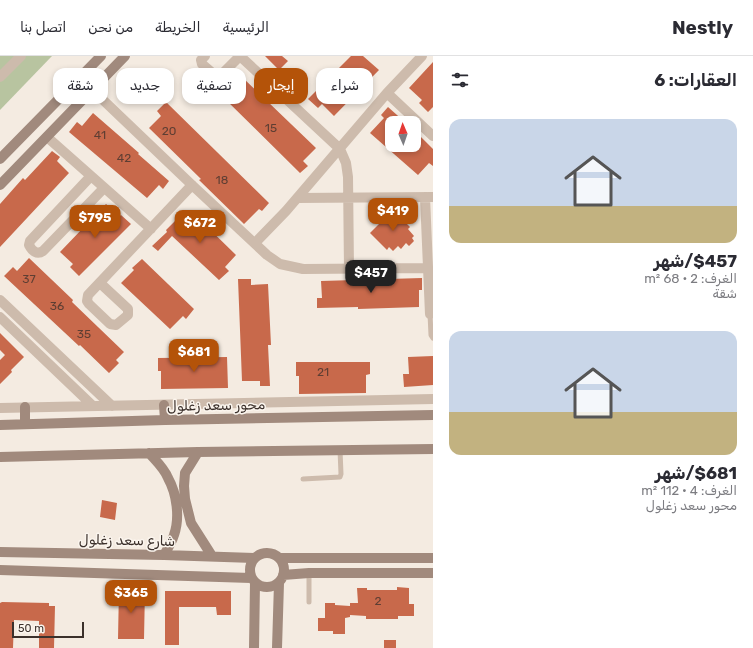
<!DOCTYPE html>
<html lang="ar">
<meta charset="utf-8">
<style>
:root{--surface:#fff;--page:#f2f2f3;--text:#2b2b33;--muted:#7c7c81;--line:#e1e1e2;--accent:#b45309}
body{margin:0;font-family:Rubik,"Noto Sans Arabic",sans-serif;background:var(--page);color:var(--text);direction:rtl;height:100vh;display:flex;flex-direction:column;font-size:15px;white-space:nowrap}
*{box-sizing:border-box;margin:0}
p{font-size:13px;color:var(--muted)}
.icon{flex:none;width:22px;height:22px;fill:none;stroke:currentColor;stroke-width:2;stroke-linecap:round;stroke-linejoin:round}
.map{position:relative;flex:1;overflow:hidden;direction:ltr}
.details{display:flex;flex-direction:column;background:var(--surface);width:320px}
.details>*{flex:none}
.hud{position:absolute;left:12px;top:12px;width:361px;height:36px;direction:rtl;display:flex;gap:8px}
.needle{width:26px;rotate:358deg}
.tools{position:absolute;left:385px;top:60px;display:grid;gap:8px}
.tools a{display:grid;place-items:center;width:36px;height:36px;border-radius:8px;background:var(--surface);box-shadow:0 2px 6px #0003;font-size:20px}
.scale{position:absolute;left:12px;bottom:10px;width:72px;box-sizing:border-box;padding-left:4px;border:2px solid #3b302b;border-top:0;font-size:11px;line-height:14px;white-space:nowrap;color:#3b302b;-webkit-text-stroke:3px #fbf5ee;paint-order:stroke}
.price{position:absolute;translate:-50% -34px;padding:0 9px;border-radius:8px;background:var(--accent);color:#fff;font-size:13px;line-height:26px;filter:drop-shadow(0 1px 2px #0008)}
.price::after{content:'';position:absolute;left:50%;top:24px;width:12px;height:9px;margin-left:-6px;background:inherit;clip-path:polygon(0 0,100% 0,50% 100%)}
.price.selected{background:#222;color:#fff}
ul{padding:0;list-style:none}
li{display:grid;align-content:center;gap:8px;height:212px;padding:0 16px}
li span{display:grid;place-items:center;height:124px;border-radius:12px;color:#555}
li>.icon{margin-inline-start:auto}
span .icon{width:72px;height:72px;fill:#fffc;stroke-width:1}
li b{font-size:17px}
h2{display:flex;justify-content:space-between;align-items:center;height:48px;padding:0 16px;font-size:17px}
.chip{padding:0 14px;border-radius:12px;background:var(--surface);box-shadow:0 2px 6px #0003;font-size:14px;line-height:36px}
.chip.selected{background:var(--accent);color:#fff}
header{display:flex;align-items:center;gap:24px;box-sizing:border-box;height:56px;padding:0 20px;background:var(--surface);border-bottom:1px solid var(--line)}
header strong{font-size:19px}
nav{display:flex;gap:22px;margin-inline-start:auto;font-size:14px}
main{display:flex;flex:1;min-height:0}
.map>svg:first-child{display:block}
.green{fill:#b8c4a0}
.building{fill:#c8694b}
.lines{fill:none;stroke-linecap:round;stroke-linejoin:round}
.lane{stroke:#cdbbac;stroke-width:5}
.street{stroke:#cdbbac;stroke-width:10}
.secondary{stroke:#a18a7d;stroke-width:10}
.labels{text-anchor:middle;stroke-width:3;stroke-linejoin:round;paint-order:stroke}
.number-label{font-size:12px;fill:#5e3e33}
.street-label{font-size:14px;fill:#3b302b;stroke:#fbf5ee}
</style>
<header>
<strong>Nestly</strong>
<nav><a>الرئيسية</a><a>الخريطة</a><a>من نحن</a><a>اتصل بنا</a></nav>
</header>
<main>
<section class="details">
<h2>العقارات: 6<svg class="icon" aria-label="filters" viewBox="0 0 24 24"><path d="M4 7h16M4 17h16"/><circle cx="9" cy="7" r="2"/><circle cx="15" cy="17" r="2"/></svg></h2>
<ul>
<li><span style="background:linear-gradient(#c9d6e8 70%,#c2b280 0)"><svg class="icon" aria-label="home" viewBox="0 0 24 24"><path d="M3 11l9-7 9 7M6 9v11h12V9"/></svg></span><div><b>$457/شهر</b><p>الغرف: 2 · 68 m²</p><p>شقة</p></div></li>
<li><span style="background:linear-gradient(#c9d6e8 65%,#c2b280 0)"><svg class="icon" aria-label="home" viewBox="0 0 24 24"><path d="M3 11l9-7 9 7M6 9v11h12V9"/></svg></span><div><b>$681/شهر</b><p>الغرف: 4 · 112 m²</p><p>محور سعد زغلول</p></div></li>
</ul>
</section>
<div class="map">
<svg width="433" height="592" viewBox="0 0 433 592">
<rect width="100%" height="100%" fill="#f4ebe1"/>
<path class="green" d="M0 0H52L0 54Z"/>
<path class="building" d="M265 0H282L288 5 279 14Z
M351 0H363L379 14 334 60 322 48 318 52 308 43Z
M433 6V51L428 56 419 47 422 44 409 32Z
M195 13 203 21 197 28 188 20Z
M241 20 316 92 303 105 308 110 300 117 225 43 235 33 232 29Z
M166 46 269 147 262 155 259 153 244 168 199 124 201 123 149 72 161 60 157 55Z
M388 51 406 67H392V89H405L407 91 410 89H414V84L419 79 433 93V110L429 107 418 119 370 77 384 62 381 59Z
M93 57 139 97 138 98 169 125 163 133 159 129 147 142 69 76 77 66 82 70Z
M52 95 60 101 57 105 69 117 0 191V148L23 122 25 124Z
M106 148 120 160 121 159 131 168 79 220 70 211 73 208 60 196Z
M393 154 410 171 408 173 414 180 412 182 414 185 409 190 406 187 401 193 398 190 393 195 389 191 387 194 370 177Z
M191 155 236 199 225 211 229 215 219 224 172 180 158 195 152 190 167 176 166 174 175 165 179 168Z
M29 202 73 244 72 246 124 296 116 304 119 307 109 317 80 289 79 290 4 220 13 211 17 215Z
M142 203 194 253 186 263 183 260 170 273 121 227 134 214 132 212Z
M422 222V234H419V251L358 253V251L317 252V242H322L321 225Z
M238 223H251V229L268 228 271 289H268L270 330H260V325H242Z
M0 277 24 301 11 314 12 316 0 328V304L5 299 0 294Z
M433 300V329L404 331 403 318H409L408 301Z
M227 301 228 332 161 333V315H158V302Z
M296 306H370V318L366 319V337L299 338V320H296Z
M102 444 117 447 115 464 100 461Z
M397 531 409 532V548H414V560H398V563H366V560L350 559V561L345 562V578H333V575H318V562H325V547H335V549L350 550V547H358L357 532H367V534H397Z
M119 532 145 533 144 583H118Z
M165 535H231V559H217L216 551H179V589H165Z
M2 546 49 547V550H55L54 592H39V565L14 564 13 592H0V547Z
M384 584H396V592H384Z"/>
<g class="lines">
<path class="lane" d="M430 258 431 279 433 282
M303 423 340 421 341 418 340 394
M309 546V517"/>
<path class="street" d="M205 0 201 4 202 8 217 21 220 20 240 0
M240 0 340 93 346 107 348 121 349 213
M0 21 21 0
M80 22 192 129 267 199 280 208 303 213 428 212
M387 37 433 80
M47 81 151 173
M91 120 30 185 29 189C32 195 37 199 43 195L104 132
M425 141 430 258
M297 142 433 141
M255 187 286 155 387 37 422 0
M100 227 128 253V259L116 269 110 268 89 248 87 245 88 239 192 129
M0 244 112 350
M0 261 93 350
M0 352 433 343"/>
<path class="secondary" d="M0 103 101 0
M0 129 125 0
M164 349 165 364
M25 368V351
M0 369 165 364 433 359
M198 396 185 417 184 430 185 443 191 467 212 500
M149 397C156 405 164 412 168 422 177 438 180 462 174 479 172 486 168 492 164 499
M0 401 198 396 433 393
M0 496 164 499 254 502
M250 514a17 17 0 1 1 34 0a17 17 0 1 1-34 0Z
M280 502H433
M0 514 251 522
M283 519 309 517H433
M254 592 255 527
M277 592 279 527"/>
</g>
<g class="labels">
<g class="number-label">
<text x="271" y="76">15</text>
<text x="169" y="79">20</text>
<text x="100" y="83">41</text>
<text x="124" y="106">42</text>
<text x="222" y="128">18</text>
<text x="29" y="227">37</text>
<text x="57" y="254">36</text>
<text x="84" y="282">35</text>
<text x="323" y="320">21</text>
<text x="378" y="549">2</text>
</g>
<g class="street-label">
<text transform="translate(216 349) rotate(-1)" y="5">محور سعد زغلول</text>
<text transform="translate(127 484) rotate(1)" y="5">شارع سعد زغلول</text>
</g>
</g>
</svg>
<div class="tools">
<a><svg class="needle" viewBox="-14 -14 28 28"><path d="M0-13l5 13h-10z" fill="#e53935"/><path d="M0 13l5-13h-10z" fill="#7c7c81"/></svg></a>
</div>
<div class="scale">50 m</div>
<b class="price" style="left:393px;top:176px">$419</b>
<b class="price" style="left:95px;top:183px">$795</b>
<b class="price" style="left:200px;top:188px">$672</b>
<b class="price selected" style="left:371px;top:238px">$457</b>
<b class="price" style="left:194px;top:317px">$681</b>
<b class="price" style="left:131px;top:558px">$365</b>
<div class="hud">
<a class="chip">شراء</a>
<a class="chip selected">إيجار</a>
<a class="chip">تصفية</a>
<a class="chip">جديد</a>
<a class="chip">شقة</a>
</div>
</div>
</main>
